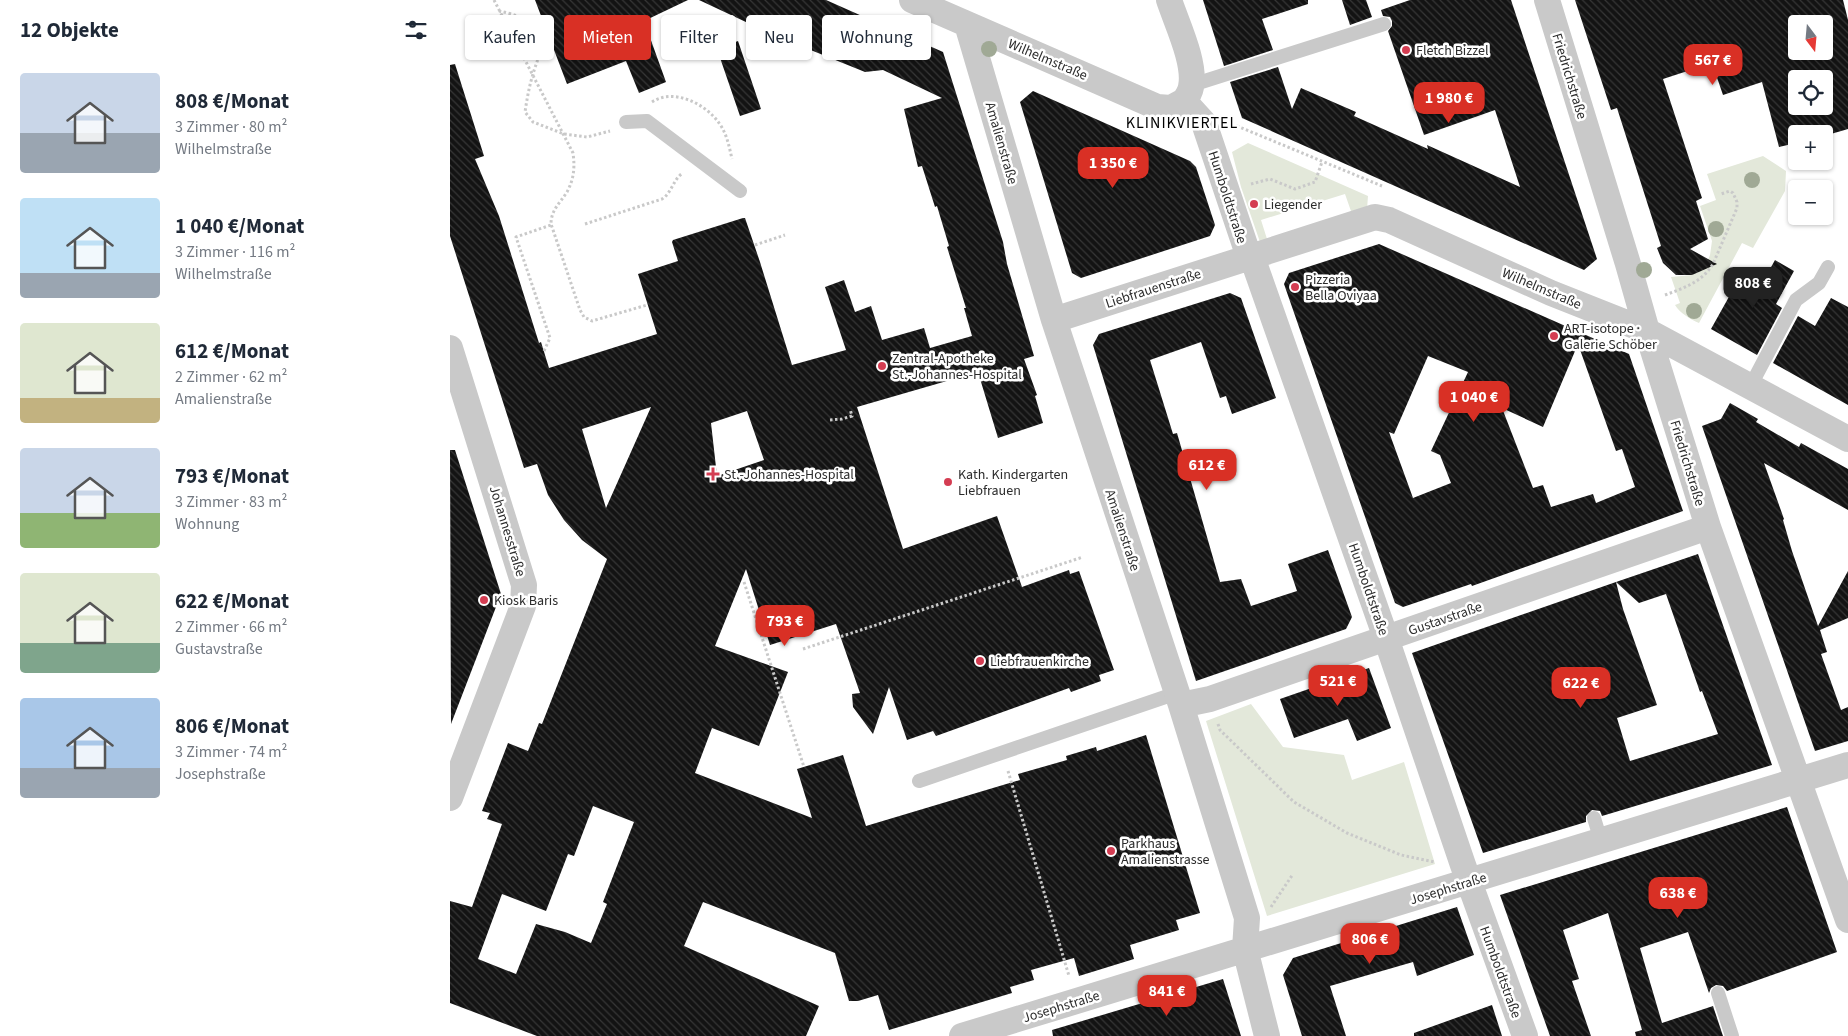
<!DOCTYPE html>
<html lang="de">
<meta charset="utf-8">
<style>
:root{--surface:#fff;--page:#f6f6f7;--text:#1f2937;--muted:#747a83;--accent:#d93025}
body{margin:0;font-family:"Source Sans 3",sans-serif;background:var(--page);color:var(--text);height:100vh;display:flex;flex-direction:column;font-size:19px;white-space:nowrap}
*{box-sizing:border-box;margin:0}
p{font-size:16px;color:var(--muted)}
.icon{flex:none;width:28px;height:28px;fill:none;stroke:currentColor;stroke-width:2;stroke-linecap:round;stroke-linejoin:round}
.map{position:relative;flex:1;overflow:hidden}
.drawer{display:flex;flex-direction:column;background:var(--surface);width:450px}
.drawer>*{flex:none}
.hud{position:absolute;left:15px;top:15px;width:475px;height:45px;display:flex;gap:10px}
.needle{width:32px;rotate:164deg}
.fabs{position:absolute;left:1338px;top:15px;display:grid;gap:10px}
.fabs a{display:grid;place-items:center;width:45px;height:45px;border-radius:5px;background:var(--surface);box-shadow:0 1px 4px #0004;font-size:25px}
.price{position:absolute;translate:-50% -42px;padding:0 11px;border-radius:10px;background:var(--accent);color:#fff;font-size:16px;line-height:32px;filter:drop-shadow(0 1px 2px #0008)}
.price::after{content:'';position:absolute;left:50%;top:30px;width:15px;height:11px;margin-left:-8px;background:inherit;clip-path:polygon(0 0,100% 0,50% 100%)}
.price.current{background:#222;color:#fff}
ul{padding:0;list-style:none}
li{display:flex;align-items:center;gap:15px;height:125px;padding:0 20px}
li span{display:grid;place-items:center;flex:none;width:140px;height:100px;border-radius:5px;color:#555}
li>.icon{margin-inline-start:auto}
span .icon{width:60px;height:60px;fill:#fffc;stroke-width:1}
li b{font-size:21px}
h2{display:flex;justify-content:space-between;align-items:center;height:60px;padding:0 20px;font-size:21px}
.pill{padding:0 18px;border-radius:5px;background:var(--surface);box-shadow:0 1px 4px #0004;font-size:18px;line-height:45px}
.pill.current{background:var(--accent);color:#fff}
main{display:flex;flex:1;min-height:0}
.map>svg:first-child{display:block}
.park{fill:#e3e8da}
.building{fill:url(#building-back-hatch);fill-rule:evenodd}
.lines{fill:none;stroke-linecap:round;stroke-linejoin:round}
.path{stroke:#c9c9c9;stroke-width:3;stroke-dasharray:2.5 2.5;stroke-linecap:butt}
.lane{stroke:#c9c9c9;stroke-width:14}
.street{stroke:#c9c9c9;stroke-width:26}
.tree{fill:#a0a995}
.poi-dot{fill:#d43d52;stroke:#fff;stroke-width:2}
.labels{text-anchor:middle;stroke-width:5;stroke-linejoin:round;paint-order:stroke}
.poi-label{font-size:14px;fill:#2c2c2c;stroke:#fff;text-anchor:start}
.street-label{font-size:14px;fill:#2c2c2c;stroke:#fff}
.quarter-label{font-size:16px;letter-spacing:1px;fill:#000;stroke:#fff}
</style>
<main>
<section class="drawer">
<h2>12 Objekte<svg class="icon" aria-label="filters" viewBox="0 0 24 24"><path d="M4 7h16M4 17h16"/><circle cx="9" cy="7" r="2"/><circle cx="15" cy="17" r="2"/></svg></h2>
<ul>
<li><span style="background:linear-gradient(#c9d6e8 60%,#9aa5b1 0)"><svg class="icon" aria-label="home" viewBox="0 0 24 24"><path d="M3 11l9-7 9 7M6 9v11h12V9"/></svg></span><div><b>808 €/Monat</b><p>3 Zimmer · 80 m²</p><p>Wilhelmstraße</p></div></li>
<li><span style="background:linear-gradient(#bfe0f5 75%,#9aa5b1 0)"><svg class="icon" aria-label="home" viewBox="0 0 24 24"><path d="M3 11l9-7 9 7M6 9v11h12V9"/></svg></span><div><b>1 040 €/Monat</b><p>3 Zimmer · 116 m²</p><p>Wilhelmstraße</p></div></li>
<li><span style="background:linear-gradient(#dfe7d0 75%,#c2b280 0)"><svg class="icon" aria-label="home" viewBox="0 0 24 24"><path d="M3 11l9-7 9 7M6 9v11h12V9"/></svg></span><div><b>612 €/Monat</b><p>2 Zimmer · 62 m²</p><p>Amalienstraße</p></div></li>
<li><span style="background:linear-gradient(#c9d6e8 65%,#8fb573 0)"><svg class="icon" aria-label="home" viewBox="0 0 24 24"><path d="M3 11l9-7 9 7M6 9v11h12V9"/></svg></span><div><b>793 €/Monat</b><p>3 Zimmer · 83 m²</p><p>Wohnung</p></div></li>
<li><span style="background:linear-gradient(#dfe7d0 70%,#7fa58c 0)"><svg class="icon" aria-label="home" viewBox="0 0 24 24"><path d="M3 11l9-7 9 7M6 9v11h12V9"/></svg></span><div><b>622 €/Monat</b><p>2 Zimmer · 66 m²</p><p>Gustavstraße</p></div></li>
<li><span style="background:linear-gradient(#a9c7e8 70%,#9aa5b1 0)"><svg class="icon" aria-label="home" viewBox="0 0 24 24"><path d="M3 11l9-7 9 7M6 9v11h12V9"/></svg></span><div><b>806 €/Monat</b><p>3 Zimmer · 74 m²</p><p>Josephstraße</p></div></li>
</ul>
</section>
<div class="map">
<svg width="1398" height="1036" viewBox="0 0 1398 1036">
<defs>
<pattern id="building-back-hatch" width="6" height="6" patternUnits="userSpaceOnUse" patternTransform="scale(1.25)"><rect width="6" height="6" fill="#131313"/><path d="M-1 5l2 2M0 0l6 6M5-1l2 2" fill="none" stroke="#363636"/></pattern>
</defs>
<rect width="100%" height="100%" fill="#fff"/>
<path class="park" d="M798 143 918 196 917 209 902 214 895 194 811 220 817 239 810 242 791 187 782 152Z
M1313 156 1336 171 1335 191 1303 248 1292 243 1249 323C1240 319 1230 313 1225 305L1230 303 1221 277 1242 275 1257 262 1260 255 1262 241 1250 206 1266 200 1257 174Z
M801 704 833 747 894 755 902 780 954 762 985 864 817 916 756 721Z"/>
<path class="building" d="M85 0H238L194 21 216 82 189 93 176 61 117 84Z
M249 0H376L493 52 553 242 557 264 584 356 574 359 587 395 585 396 593 423 548 438 528 372 407 407 453 549 547 516 572 587 619 570 620 574 629 571 664 670 649 675 651 681 621 692 619 688 486 736 483 731 457 740 439 687 423 734 403 707 402 694 410 693 386 624 320 645 296 569 265 646 338 672 309 746 262 728 245 773 362 818 347 769 393 755 416 826 570 780 568 774 617 760 616 756 646 747 647 751 696 735 750 913 726 920 729 930 680 945 684 959 629 976 624 958 581 970 584 980 560 987 562 993 439 1030 428 995 408 1001H399L385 953 253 902 234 946 369 1006 356 1036H87L0 1003V901L22 907 52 824 37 819 40 813 32 811 58 743 78 751 89 723 92 724 157 559 132 540 114 520 98 495 87 464 74 468 0 236V65L5 64 34 156 25 159 49 216 89 343 91 342 99 368 207 334 188 274 228 261 222 242 223 240 293 218H295L310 262 342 365 396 350 375 287 394 280 405 312 421 306 432 340 474 328 480 348 522 336 514 308H516L497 247 499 246 487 206 485 207 472 166 468 167 454 109 492 98 433 70 415 72 326 36ZM201 407 156 508 132 429ZM297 411 314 460 267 476 261 423ZM143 806 184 822 153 902 157 904 141 943 115 932 86 924 66 974 28 959 52 894 96 911 118 854 124 856Z
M753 0H858V4L812 19 823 50 774 66Z
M892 0H916L922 17 900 25Z
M960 0H1061L1147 259 1134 270 792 118 780 82 828 67 842 109 851 88 906 112 904 116 978 149 977 145 1070 187 1045 110 974 135 938 31 942 26V21L940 17 933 16 931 10Z
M1125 0H1393L1398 20V129L1374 136V134H1346V143L1329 147 1312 82 1273 95 1262 63 1213 79 1252 198 1246 201 1258 239 1240 249 1267 264 1242 275H1226L1213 263 1207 248 1211 246 1167 108 1161 110ZM1346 24H1374V51H1346ZM1346 79H1374V106H1346Z
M288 41 311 109 290 116 267 49Z
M583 91 740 161 746 167 765 225 760 236 631 278 622 273 570 102Z
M929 244 1179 354 1233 511 1022 586 1021 584 953 607 945 603 834 284 839 273ZM1128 344 1166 451 1172 449 1185 487 1146 503 1143 494 1101 507 1093 485 1083 488 1052 408 1093 427ZM978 356 1018 372 981 451 990 455 1001 483 963 498 939 432 944 434Z
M1325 260 1344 271 1326 304 1332 308 1307 355 1261 329 1290 277 1310 287Z
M780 293 791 298 826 398 782 414 776 396 770 398 751 342 700 360 723 434 727 433 770 582 791 579 801 606 847 591 838 564 878 550 902 617 896 629 746 681 643 345 649 334Z
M1381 298 1398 307V405L1323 363 1348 316 1365 326Z
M1280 403 1308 419 1306 422 1349 447 1351 443 1398 469V510L1314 463 1334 519 1333 520 1342 551 1368 626 1398 571V618L1370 630 1377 652 1371 654 1391 710 1398 707V741L1365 751 1252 426 1271 419Z
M0 450H5L51 594 1 724Z
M1248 554 1322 765 1152 816 1150 811 1142 810 1136 816V822L1033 853 962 653 1166 582 1173 609 1207 705 1167 718 1180 761 1268 734 1252 691 1250 692 1216 594 1189 603 1166 582Z
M919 668 941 728 907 741 898 719 844 738 830 699Z
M1337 807 1387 952 1277 991 1273 986 1266 985 1261 988 1259 993 1238 932 1190 948 1212 1023 1263 1006 1273 1036H1186L1185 1032 1192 1030 1158 913 1113 930 1129 979 1122 981 1141 1036H1100L1050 895Z
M1007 907 1024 955 967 976 963 962 880 986 896 1036H852L833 975 843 958Z
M773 979 791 1036H603L602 1030Z
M1042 1005 1052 1036H964V1033Z"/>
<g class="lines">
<path class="path" d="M44 0 123 153C125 167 124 179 117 192 110 203 101 210 101 224L130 310 134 317 142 321 197 305
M49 11C64 14 90 21 91 40 92 52 86 63 83 74 79 87 77 99 75 112L83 122 114 134 137 137 160 131
M202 102C223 88 255 103 269 123 277 134 279 146 282 159
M782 128 787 126 932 186
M801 184 820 179 845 189 865 182 872 162
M135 224 212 199C222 193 223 179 233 173
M305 245 335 235
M1215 295C1234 288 1252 282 1263 264L1287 208V202L1283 193 1280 191 1271 194
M94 351 100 338 66 237 101 225
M380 420 392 419 402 416 400 409
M294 582 354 767
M353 649 633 557
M768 724 770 730 844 802 897 833 951 855 985 862
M558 771 619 976
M821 907 843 874"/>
<path class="lane" d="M742 85 934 24
M176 122 197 121 290 191
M1300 387 1346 300 1369 283 1378 267
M469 781 727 693
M1144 818 1151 841
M1268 993 1282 1036"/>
<path class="street" d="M462 0 707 107 721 108 734 101
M719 0C727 24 746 63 741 87 740 93 737 97 734 101
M1097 0 1178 264 1197 331 1258 527 1398 920
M517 24 604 320 731 705 797 918 795 949 817 1036
M734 101 754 123 799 257
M802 257 936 638 1013 865 1075 1036
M604 320 925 217 939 220 1101 293 1197 331 1398 439
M0 348 74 585 73 606 0 798
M731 705 760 699 1258 527
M512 1036 1398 765"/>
</g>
<g class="tree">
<circle cx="539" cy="49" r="8"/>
<circle cx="1302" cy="180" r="8"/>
<circle cx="1266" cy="229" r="8"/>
<circle cx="1194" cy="270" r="8"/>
<circle cx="1244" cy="311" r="8"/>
</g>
<g class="poi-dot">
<circle cx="956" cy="50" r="5"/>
<circle cx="804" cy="204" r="5"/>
<circle cx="845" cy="287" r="5"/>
<circle cx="1104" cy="336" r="5"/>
<circle cx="432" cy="366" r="5"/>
<path d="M260.5 466.5h5v5h5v5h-5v5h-5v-5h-5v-5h5z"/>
<circle cx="498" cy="482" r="5"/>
<circle cx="34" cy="600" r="5"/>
<circle cx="530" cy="661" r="5"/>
<circle cx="661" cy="851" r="5"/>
</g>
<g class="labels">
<g class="poi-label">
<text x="966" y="55">Fletch Bizzel</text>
<text x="814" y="209">Liegender</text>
<text x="855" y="284">Pizzeria<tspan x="855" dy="16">Bella Oviyaa</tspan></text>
<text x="1114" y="333">ART-isotope ·<tspan x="1114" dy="16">Galerie Schöber</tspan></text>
<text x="442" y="363">Zentral-Apotheke<tspan x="442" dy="16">St.-Johannes-Hospital</tspan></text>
<text x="274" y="479">St.-Johannes-Hospital</text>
<text x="508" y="479">Kath. Kindergarten<tspan x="508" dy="16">Liebfrauen</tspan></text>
<text x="44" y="605">Kiosk Baris</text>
<text x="540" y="666">Liebfrauenkirche</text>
<text x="671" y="848">Parkhaus<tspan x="671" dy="16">Amalienstrasse</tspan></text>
</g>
<g class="street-label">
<text transform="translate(598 59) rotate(23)" y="5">Wilhelmstraße</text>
<text transform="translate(1120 76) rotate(73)" y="5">Friedrichstraße</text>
<text transform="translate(552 143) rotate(74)" y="5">Amalienstraße</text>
<text transform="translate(778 197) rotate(72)" y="5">Humboldtstraße</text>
<text transform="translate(703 288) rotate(-18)" y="5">Liebfrauenstraße</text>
<text transform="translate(1092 288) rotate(23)" y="5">Wilhelmstraße</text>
<text transform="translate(1238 463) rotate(73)" y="5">Friedrichstraße</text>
<text transform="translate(673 530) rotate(72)" y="5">Amalienstraße</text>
<text transform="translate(58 531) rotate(73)" y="5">Johannesstraße</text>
<text transform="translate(919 589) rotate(71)" y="5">Humboldtstraße</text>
<text transform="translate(995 618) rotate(-19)" y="5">Gustavstraße</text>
<text transform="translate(998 888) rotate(-17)" y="5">Josephstraße</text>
<text transform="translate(1051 972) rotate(70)" y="5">Humboldtstraße</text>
<text transform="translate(611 1006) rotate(-17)" y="5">Josephstraße</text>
</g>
<g class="quarter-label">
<text x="732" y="128">KLINIKVIERTEL</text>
</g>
</g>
</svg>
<div class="fabs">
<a><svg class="needle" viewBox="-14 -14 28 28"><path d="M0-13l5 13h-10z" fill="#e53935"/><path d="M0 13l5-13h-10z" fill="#747a83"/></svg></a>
<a><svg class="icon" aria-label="locate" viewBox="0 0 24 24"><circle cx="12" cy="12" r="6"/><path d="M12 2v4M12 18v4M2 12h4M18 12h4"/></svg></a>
<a>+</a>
<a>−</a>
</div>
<b class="price" style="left:1263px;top:86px">567 €</b>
<b class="price" style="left:999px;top:124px">1 980 €</b>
<b class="price" style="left:663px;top:189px">1 350 €</b>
<b class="price current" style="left:1303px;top:309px">808 €</b>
<b class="price" style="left:1024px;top:423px">1 040 €</b>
<b class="price" style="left:757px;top:491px">612 €</b>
<b class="price" style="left:335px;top:647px">793 €</b>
<b class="price" style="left:888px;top:707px">521 €</b>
<b class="price" style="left:1131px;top:709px">622 €</b>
<b class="price" style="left:1228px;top:919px">638 €</b>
<b class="price" style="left:920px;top:965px">806 €</b>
<b class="price" style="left:717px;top:1017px">841 €</b>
<div class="hud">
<a class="pill">Kaufen</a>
<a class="pill current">Mieten</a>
<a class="pill">Filter</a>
<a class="pill">Neu</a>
<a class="pill">Wohnung</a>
</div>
</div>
</main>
